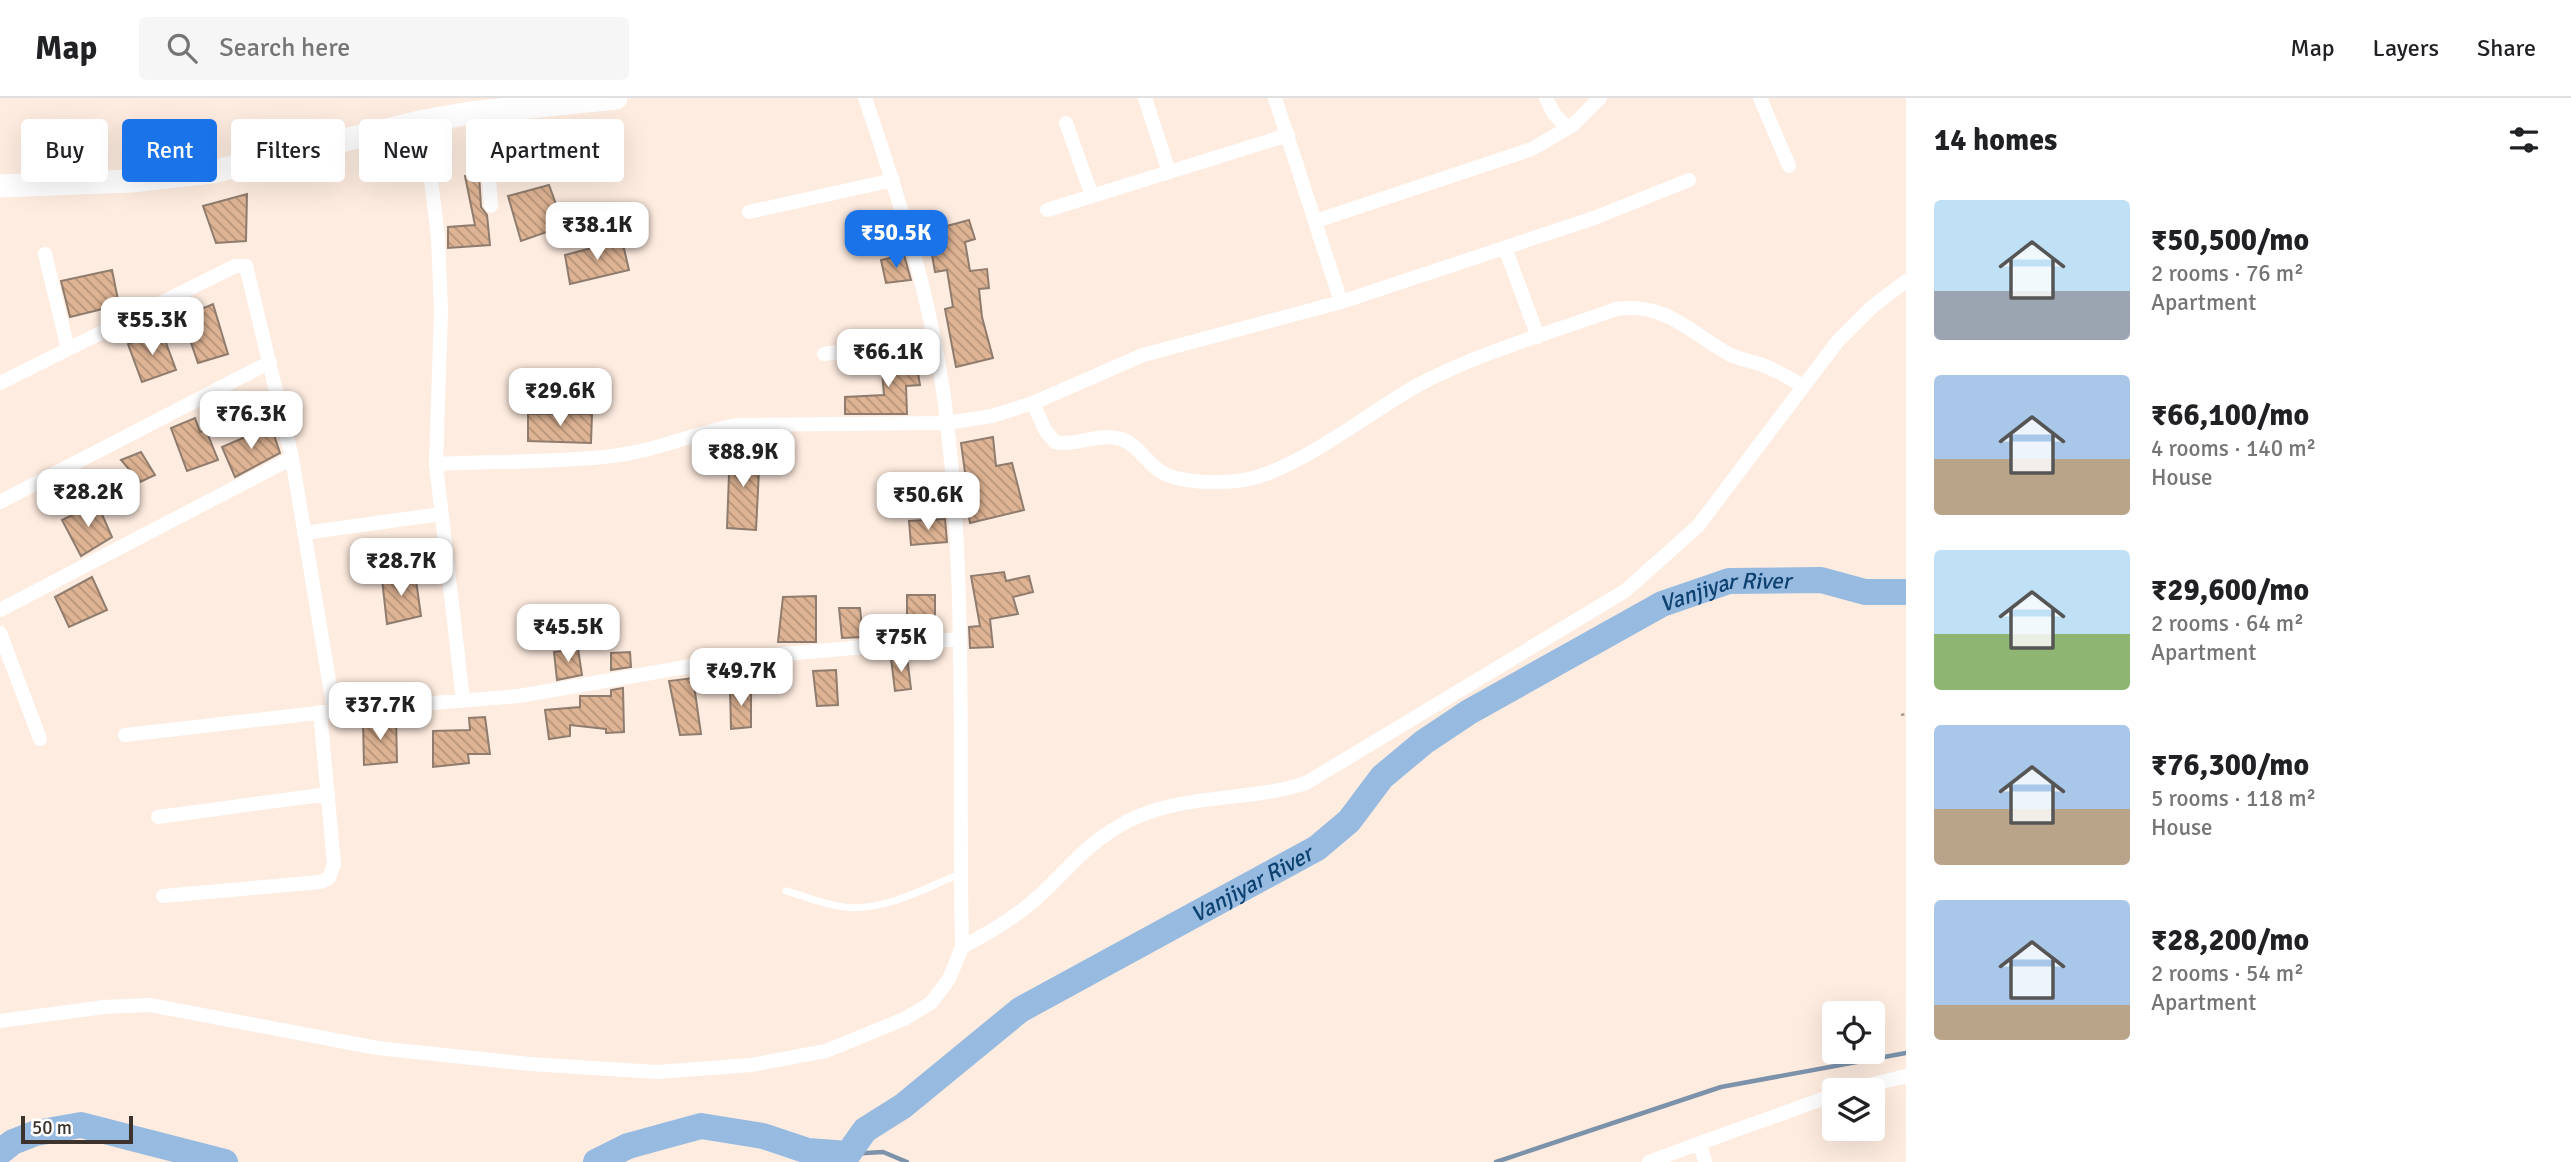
<!DOCTYPE html>
<meta charset="utf-8">
<style>
:root{--surface:#fff;--page:#f6f6f6;--text:#202124;--muted:#757577;--line:#e0e0e0;--accent:#1a73e8}
body{margin:0;font-family:Signika,sans-serif;background:var(--page);color:var(--text);height:100vh;display:flex;flex-direction:column;font-size:26px;white-space:nowrap}
*{box-sizing:border-box;margin:0}
p{font-size:23px;color:var(--muted)}
.icon{flex:none;width:38px;height:38px;fill:none;stroke:currentColor;stroke-width:2;stroke-linecap:round;stroke-linejoin:round}
.map{position:relative;flex:1;overflow:hidden}
.details{display:flex;flex-direction:column;background:var(--surface);width:665px}
.details>*{flex:none}
.banner{position:absolute;left:21px;top:21px;width:665px;height:63px;display:flex;gap:14px}
.tools{position:absolute;left:1822px;top:903px;display:grid;gap:14px}
.tools a{display:grid;place-items:center;width:63px;height:63px;border-radius:7px;background:var(--surface);box-shadow:0 7px 28px #0002;font-size:35px}
.scale{position:absolute;left:21px;bottom:18px;width:112px;box-sizing:border-box;padding-left:7px;border:4px solid #3b332c;border-top:0;font-size:19px;line-height:24px;white-space:nowrap;color:#3b332c;-webkit-text-stroke:5px #fff;paint-order:stroke}
.price{position:absolute;translate:-50% -60px;padding:0 16px;border-radius:14px;background:#fff;color:#222;font-size:23px;line-height:46px;filter:drop-shadow(0 2px 4px #0008)}
.price::after{content:'';position:absolute;left:50%;top:42px;width:21px;height:16px;margin-left:-10px;background:inherit;clip-path:polygon(0 0,100% 0,50% 100%)}
.price.active{background:var(--accent);color:#fff}
ul{padding:0;list-style:none}
li{display:flex;align-items:center;gap:21px;height:175px;padding:0 28px}
li span{display:grid;place-items:center;flex:none;width:196px;height:140px;border-radius:7px;color:#555}
li>.icon{margin-inline-start:auto}
span .icon{width:84px;height:84px;fill:#fffc;stroke-width:1}
li b{font-size:30px}
h2{display:flex;justify-content:space-between;align-items:center;height:84px;padding:0 28px;font-size:30px}
.pill{padding:0 24px;border-radius:7px;background:var(--surface);box-shadow:0 7px 28px #0002;font-size:24px;line-height:63px}
.pill.active{background:var(--accent);color:#fff}
header{display:flex;align-items:center;gap:42px;box-sizing:border-box;height:98px;padding:0 35px;background:var(--surface);border-bottom:2px solid var(--line)}
header strong{font-size:33px}
nav{display:flex;gap:38px;margin-inline-start:auto;font-size:24px}
.search{width:490px;height:63px;background:var(--page);display:flex;align-items:center;gap:18px;box-sizing:border-box;padding:0 24px;border-radius:7px;color:var(--muted);font-size:26px}
main{display:flex;flex:1;min-height:0}
.map>svg:first-child{display:block}
.lines{fill:none;stroke-linecap:round;stroke-linejoin:round}
.stream{stroke:#7b92aa;stroke-width:4.5}
.river{stroke:#97bae0;stroke-width:26}
.building{fill:url(#building-back-hatch);stroke:#8f7c6e;stroke-width:2}
.path{stroke:#aa9c92;stroke-width:2.5;stroke-dasharray:3.5 3.5;stroke-linecap:butt}
.service{stroke:#fff;stroke-width:7}
.minor{stroke:#fff;stroke-width:14}
.primary{stroke:#fff;stroke-width:23}
.labels{text-anchor:middle;stroke-width:6;stroke-linejoin:round;paint-order:stroke}
.water-label{font-size:23px;font-style:italic;fill:#0c4170;stroke:#fff}
</style>
<header>
<strong>Map</strong>
<div class="search"><svg class="icon" aria-label="search" viewBox="0 0 24 24"><circle cx="10" cy="10" r="6"/><path d="M15 15l6 6"/></svg>Search here</div>
<nav><a>Map</a><a>Layers</a><a>Share</a></nav>
</header>
<main>
<div class="map">
<svg width="1906" height="1064" viewBox="0 0 1906 1064">
<defs>
<pattern id="building-back-hatch" width="6" height="6" patternUnits="userSpaceOnUse" patternTransform="scale(1.75)"><rect width="6" height="6" fill="#dfb494"/><path d="M-1 5l2 2M0 0l6 6M5-1l2 2" fill="none" stroke="#b69379"/></pattern>
</defs>
<rect width="100%" height="100%" fill="#feece0"/>
<g class="lines">
<path class="stream" d="M848 1056 883 1054 907 1064
M1496 1064 1721 989 1906 955"/>
<g class="river">
<path d="M0 1054 13 1044 36 1035 81 1027 225 1064"/>
<path id="s1" d="M596 1064 628 1048 701 1028 763 1038 808 1053 848 1056 865 1032 903 1008 1020 912 1317 750 1349 723 1382 679 1424 644 1469 614 1662 506 1729 483 1821 482 1865 494H1906"/>
</g>
</g>
<path class="building" d="M479 76 481 109 487 117 490 147 448 150V129L475 127 465 78Z
M549 87 564 128 521 143 508 98Z
M247 96 246 143 216 145 203 108Z
M969 122 975 141 965 144 970 173 987 171 989 190 979 191 982 219 993 260 956 269 945 211 953 209 947 172 935 174 928 133Z
M622 142 629 172 570 186 565 157Z
M904 157 911 182 886 185 881 162Z
M112 172 119 207 70 219 61 183Z
M213 206 228 256 198 265 182 219Z
M162 234 176 272 142 284 128 246Z
M915 257 920 287 906 288 907 316H845V299L884 297 881 261Z
M528 316H592L591 345 528 343Z
M195 320 200 334 206 332 218 362 187 373 171 330Z
M271 328 280 355 235 379 222 349Z
M993 339 996 368 1012 365 1024 412 970 425 962 378 965 374 961 345Z
M730 350 760 352 756 432 727 430Z
M141 354 155 377 140 384 121 362Z
M97 405 112 439 81 458 62 422Z
M945 421 947 444 911 447 909 423Z
M1004 474 1006 483 1029 478 1033 494 1013 499 1018 516 990 521 993 549 970 550 969 529 980 528 971 478Z
M415 475 421 518 387 526 382 481Z
M92 479 107 512 69 529 55 499Z
M907 497H935V529H907Z
M816 498V544H778L783 499Z
M839 510H860L863 539 842 540Z
M578 551 582 577 557 582 554 554Z
M630 554 631 569 611 572V555Z
M907 559 911 591 895 593 891 560Z
M836 572 838 607 817 608 813 573Z
M693 580 701 636 680 637 669 583Z
M730 589 751 590V629L731 631Z
M623 590 624 634 606 635V631L570 627V638L549 641 545 612 580 609V598H611V592Z
M485 619 490 656H468L469 665 433 669V633L470 632 469 620Z
M396 620 397 664 364 667 363 624Z"/>
<g class="lines">
<path class="path" d="M1901 617 1906 616"/>
<path class="service" d="M786 793C805 798 825 807 844 809 884 814 925 790 960 776"/>
<path class="minor" d="M1145 0 1169 74
M1275 0 1341 204
M1546 0 1554 16 1568 30
M1760 0 1789 68
M484 13 491 108
M424 23 438 140 441 213 436 366 463 602
M1066 25 1092 98
M1047 112 1288 37
M749 114 893 82
M1316 123 1532 51 1573 27 1600 0
M1505 150 1538 239
M45 156 68 251
M824 256 933 240
M0 285 235 168H246L292 360 334 613
M1033 305 1045 332 1055 344C1076 348 1096 336 1117 340 1138 344 1146 366 1163 375 1183 385 1215 385 1236 383 1290 379 1369 314 1418 287 1480 254 1550 235 1616 211 1666 204 1689 234 1729 256 1740 262 1753 263 1765 268 1778 273 1791 281 1803 288
M436 366C494 363 554 365 612 358 655 353 695 335 737 327L947 325 992 318 1033 305 1143 257 1341 204 1594 120 1689 82
M0 404 270 264
M304 435 441 416
M0 512 292 360
M0 535 40 641
M125 637 334 613 519 598 737 560 958 541
M158 719 328 696
M163 798 320 784 329 780 334 766 320 614
M962 849C989 835 1015 820 1038 799 1071 769 1086 745 1128 723 1183 695 1248 704 1306 685L1625 493 1698 428 1837 244 1872 209 1906 183
M0 923 104 909 150 907 377 950 530 966 657 974 751 967 826 953 904 921 931 905 949 881 962 849C958 675 967 498 947 324 935 212 901 106 865 0
M1848 992 1906 978
M1700 1045 1834 997
M1649 1064 1700 1045 1705 1064"/>
<path class="primary" d="M0 88 131 83 212 74 424 23 470 15 616 0"/>
</g>
<g class="labels">
<g class="water-label">
<text dy="8" stroke="none"><textPath href="#s1" startOffset="1318">Vanjiyar River</textPath></text>
<text dy="8" stroke="none"><textPath href="#s1" startOffset="751">Vanjiyar River</textPath></text>
</g>
</g>
</svg>
<div class="tools">
<a><svg class="icon" aria-label="locate" viewBox="0 0 24 24"><circle cx="12" cy="12" r="6"/><path d="M12 2v4M12 18v4M2 12h4M18 12h4"/></svg></a>
<a><svg class="icon" aria-label="layers" viewBox="0 0 24 24"><path d="M12 4l9 5-9 5-9-5zM3 14l9 5 9-5"/></svg></a>
</div>
<div class="scale">50 m</div>
<b class="price" style="left:597px;top:164px">₹38.1K</b>
<b class="price active" style="left:896px;top:172px">₹50.5K</b>
<b class="price" style="left:152px;top:259px">₹55.3K</b>
<b class="price" style="left:888px;top:291px">₹66.1K</b>
<b class="price" style="left:560px;top:330px">₹29.6K</b>
<b class="price" style="left:251px;top:353px">₹76.3K</b>
<b class="price" style="left:743px;top:391px">₹88.9K</b>
<b class="price" style="left:88px;top:431px">₹28.2K</b>
<b class="price" style="left:928px;top:434px">₹50.6K</b>
<b class="price" style="left:401px;top:500px">₹28.7K</b>
<b class="price" style="left:568px;top:566px">₹45.5K</b>
<b class="price" style="left:901px;top:576px">₹75K</b>
<b class="price" style="left:741px;top:610px">₹49.7K</b>
<b class="price" style="left:380px;top:644px">₹37.7K</b>
<div class="banner">
<a class="pill">Buy</a>
<a class="pill active">Rent</a>
<a class="pill">Filters</a>
<a class="pill">New</a>
<a class="pill">Apartment</a>
</div>
</div>
<section class="details">
<h2>14 homes<svg class="icon" aria-label="filters" viewBox="0 0 24 24"><path d="M4 7h16M4 17h16"/><circle cx="9" cy="7" r="2"/><circle cx="15" cy="17" r="2"/></svg></h2>
<ul>
<li><span style="background:linear-gradient(#bfe0f5 65%,#9aa5b1 0)"><svg class="icon" aria-label="home" viewBox="0 0 24 24"><path d="M3 11l9-7 9 7M6 9v11h12V9"/></svg></span><div><b>₹50,500/mo</b><p>2 rooms · 76 m²</p><p>Apartment</p></div></li>
<li><span style="background:linear-gradient(#a9c7e8 60%,#b9a48a 0)"><svg class="icon" aria-label="home" viewBox="0 0 24 24"><path d="M3 11l9-7 9 7M6 9v11h12V9"/></svg></span><div><b>₹66,100/mo</b><p>4 rooms · 140 m²</p><p>House</p></div></li>
<li><span style="background:linear-gradient(#bfe0f5 60%,#8fb573 0)"><svg class="icon" aria-label="home" viewBox="0 0 24 24"><path d="M3 11l9-7 9 7M6 9v11h12V9"/></svg></span><div><b>₹29,600/mo</b><p>2 rooms · 64 m²</p><p>Apartment</p></div></li>
<li><span style="background:linear-gradient(#a9c7e8 60%,#b9a48a 0)"><svg class="icon" aria-label="home" viewBox="0 0 24 24"><path d="M3 11l9-7 9 7M6 9v11h12V9"/></svg></span><div><b>₹76,300/mo</b><p>5 rooms · 118 m²</p><p>House</p></div></li>
<li><span style="background:linear-gradient(#a9c7e8 75%,#b9a48a 0)"><svg class="icon" aria-label="home" viewBox="0 0 24 24"><path d="M3 11l9-7 9 7M6 9v11h12V9"/></svg></span><div><b>₹28,200/mo</b><p>2 rooms · 54 m²</p><p>Apartment</p></div></li>
</ul>
</section>
</main>
